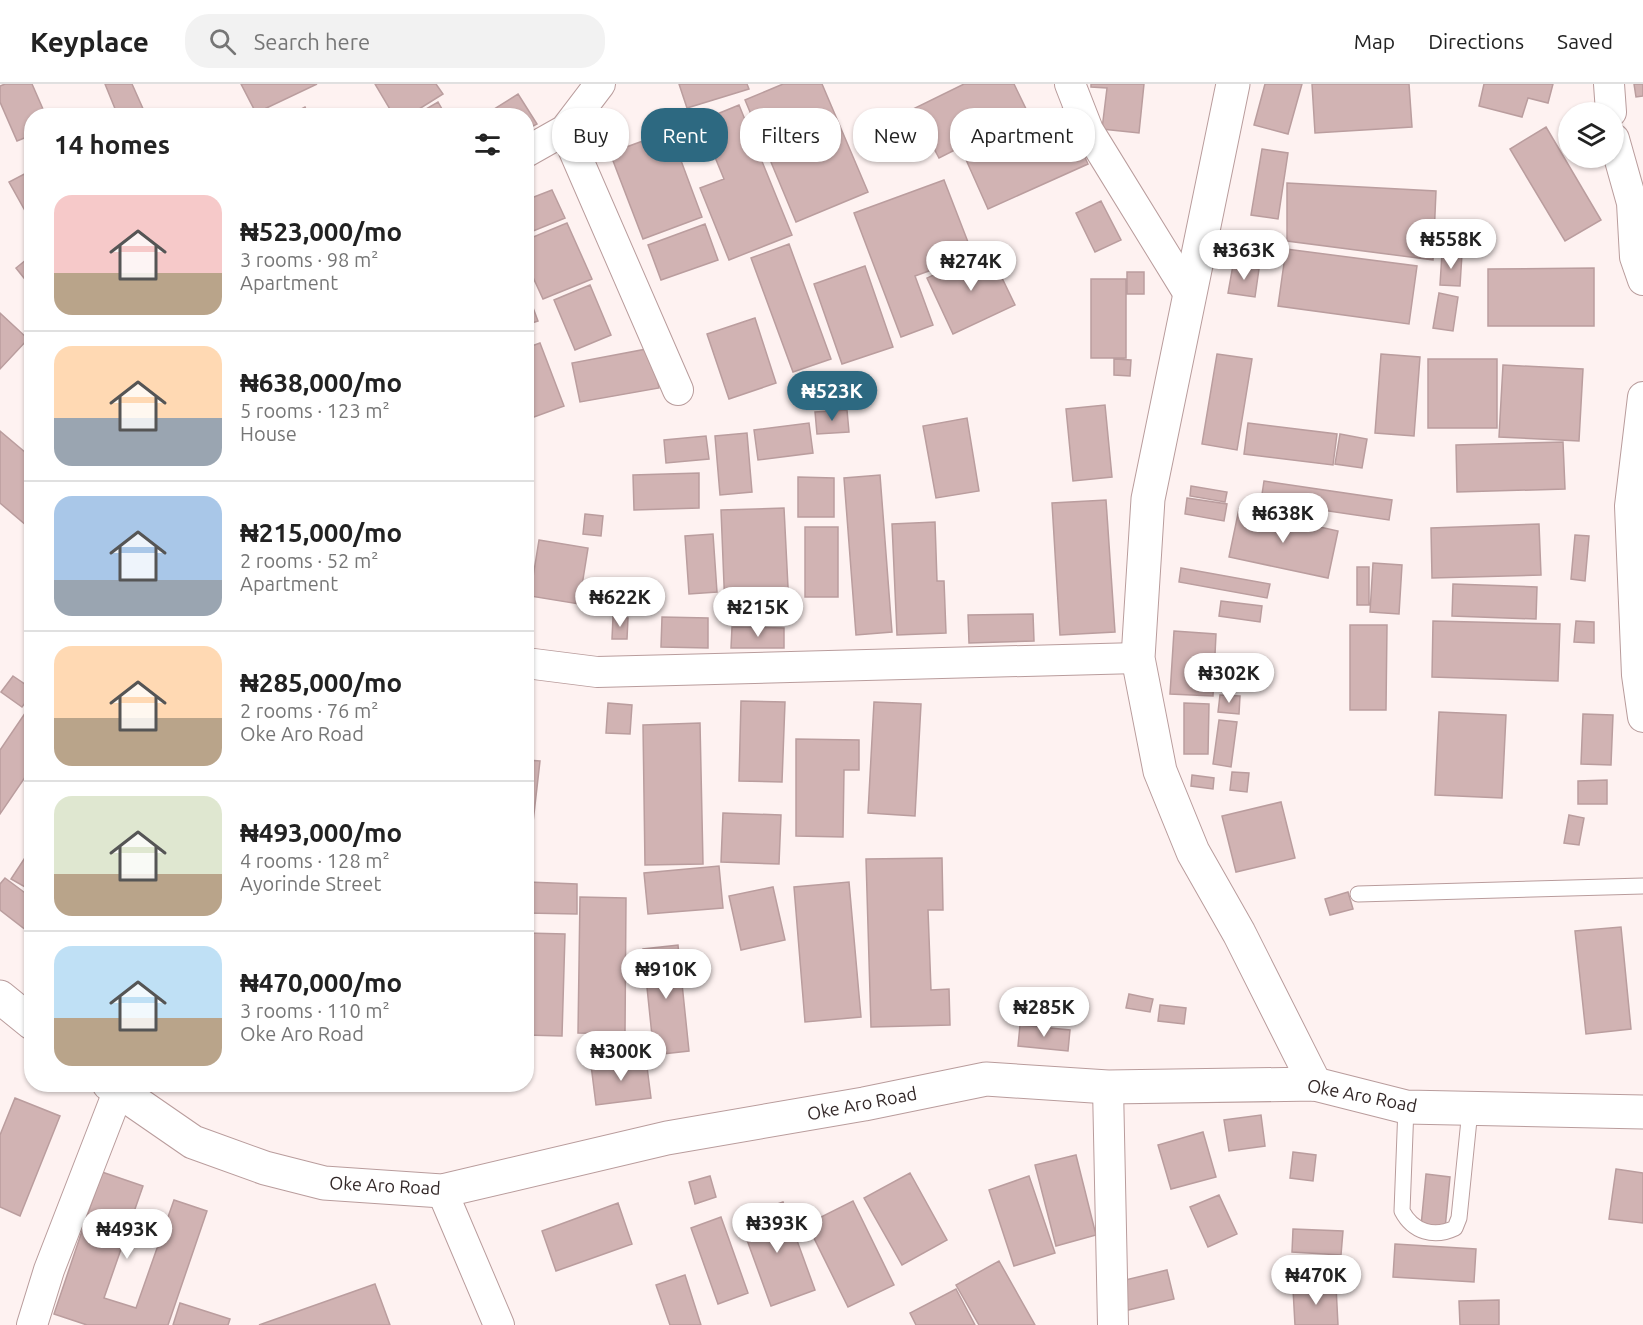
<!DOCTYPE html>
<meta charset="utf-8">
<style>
:root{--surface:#fff;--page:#f2f2f2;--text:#222;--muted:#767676;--line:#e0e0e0;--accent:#2d6981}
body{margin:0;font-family:Ubuntu,sans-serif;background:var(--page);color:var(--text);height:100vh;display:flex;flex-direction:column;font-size:22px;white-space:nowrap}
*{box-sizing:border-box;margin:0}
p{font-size:20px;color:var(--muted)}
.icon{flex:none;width:33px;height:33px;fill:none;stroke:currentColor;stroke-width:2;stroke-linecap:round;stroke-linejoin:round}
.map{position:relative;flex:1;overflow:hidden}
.sheet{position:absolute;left:24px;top:24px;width:510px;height:984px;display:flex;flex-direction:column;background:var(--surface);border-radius:24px;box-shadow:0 2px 4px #0004}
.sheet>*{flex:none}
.banner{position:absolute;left:552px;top:24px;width:570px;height:54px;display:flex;gap:12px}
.fabs{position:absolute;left:1558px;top:18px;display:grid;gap:12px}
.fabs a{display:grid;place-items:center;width:66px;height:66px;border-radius:50%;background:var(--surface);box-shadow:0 2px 4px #0004;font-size:30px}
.price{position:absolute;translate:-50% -51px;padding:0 14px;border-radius:21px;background:#fff;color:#222;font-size:20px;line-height:39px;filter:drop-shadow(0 2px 3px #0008)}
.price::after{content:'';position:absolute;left:50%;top:36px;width:18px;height:14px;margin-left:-9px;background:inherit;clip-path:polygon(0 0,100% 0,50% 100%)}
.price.active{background:var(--accent);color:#fff}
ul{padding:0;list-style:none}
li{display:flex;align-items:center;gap:18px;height:150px;padding:0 30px}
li+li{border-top:2px solid var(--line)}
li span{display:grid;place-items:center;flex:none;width:168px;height:120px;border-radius:18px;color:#555}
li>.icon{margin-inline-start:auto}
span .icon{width:72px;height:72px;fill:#fffc;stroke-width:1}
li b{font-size:26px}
h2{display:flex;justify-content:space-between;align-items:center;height:72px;padding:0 30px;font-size:26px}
.pill{padding:0 21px;border-radius:24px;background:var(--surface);box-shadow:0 2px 4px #0004;font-size:21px;line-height:54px}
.pill.active{background:var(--accent);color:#fff}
header{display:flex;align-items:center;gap:36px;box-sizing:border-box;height:84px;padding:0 30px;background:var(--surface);border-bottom:2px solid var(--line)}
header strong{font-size:28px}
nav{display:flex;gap:33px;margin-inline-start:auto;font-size:21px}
.search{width:420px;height:54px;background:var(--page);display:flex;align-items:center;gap:15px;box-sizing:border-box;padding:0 21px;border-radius:24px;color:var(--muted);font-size:22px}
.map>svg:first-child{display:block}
.building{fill:#d1b3b3;stroke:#ba9d9e;stroke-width:1.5}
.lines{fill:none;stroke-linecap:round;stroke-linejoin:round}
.service-casing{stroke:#b99c9c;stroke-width:17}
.minor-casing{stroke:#b99c9c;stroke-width:32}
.tertiary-casing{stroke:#b99c9c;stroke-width:35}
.secondary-casing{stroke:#b99c9c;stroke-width:35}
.service{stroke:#fff;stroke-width:15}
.minor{stroke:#fff;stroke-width:30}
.tertiary{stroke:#fff;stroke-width:33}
.secondary{stroke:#fff;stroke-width:33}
.labels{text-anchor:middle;stroke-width:5;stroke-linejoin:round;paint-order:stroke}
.street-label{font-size:18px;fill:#332828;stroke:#fff}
</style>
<header>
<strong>Keyplace</strong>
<div class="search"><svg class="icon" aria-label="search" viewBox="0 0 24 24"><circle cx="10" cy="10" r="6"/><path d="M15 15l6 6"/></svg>Search here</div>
<nav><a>Map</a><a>Directions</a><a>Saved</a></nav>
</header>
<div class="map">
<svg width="1643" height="1241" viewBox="0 0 1643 1241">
<rect width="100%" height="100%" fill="#fef2f1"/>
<path class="building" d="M5 0H32L46 32H32V51L17 57 0 18V2Z
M105 0H132L144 27 134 32H118Z
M241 0H317L256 29Z
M375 0H436L443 10 408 32H394Z
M679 0H747L749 5 687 24Z
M783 0H822L868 108 796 138 745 16Z
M964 0H1014L1028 29 939 74 913 25Z
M1091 0H1144L1139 49 1102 45 1107 4 1091 3Z
M1265 0H1302L1288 50 1254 41Z
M1312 0H1409L1412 43 1315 49Z
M1484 0H1553L1548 19 1528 14 1522 33 1479 22Z
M1634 0H1643V12L1636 13Z
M518 10 537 40 526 46V32H483Z
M438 18 446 32H414Z
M739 21 792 151 729 176 700 104 724 95 700 37Z
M305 23 309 32H288Z
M1063 24 1088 80 988 125 963 69Z
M1546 43 1601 136 1565 157 1510 65Z
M670 47 702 133 643 155 610 69Z
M1262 65 1288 69 1278 135 1251 131Z
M32 86V130L28 132 9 98Z
M944 96 973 171 915 192 933 241 901 253 854 129Z
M1287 99 1436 107 1433 176 1287 157Z
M552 106 565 134 526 150V116Z
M1101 117 1121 156 1095 168 1076 129Z
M567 139 592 195 543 215 526 178V156Z
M705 140 718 176 661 196 648 161Z
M789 160 831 275 793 288 751 174Z
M988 165 1015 221 953 250 927 194Z
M1286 165 1417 182 1409 240 1278 222Z
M1442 169 1462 170 1460 202 1440 201Z
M32 171V204L16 184Z
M1233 181 1259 185 1255 213 1228 209Z
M865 182 893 263 842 280 814 200Z
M1594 184V242H1488V185Z
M1127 188H1144V210H1127Z
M1091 195H1126V274H1091Z
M590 201 611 251 575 266 554 216Z
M526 205 538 237 526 241Z
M1439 209 1458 213 1453 247 1433 244Z
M0 229 28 255 0 285Z
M755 234 776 299 729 315 707 250Z
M540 259 564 322 526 336V264Z
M652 264 659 304 580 318 572 279Z
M1217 270 1252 275 1237 366 1202 360Z
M1381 270 1420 273 1414 352 1375 349Z
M1114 275 1131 276 1130 292 1114 291Z
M1428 275H1497V344H1428Z
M1503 281 1583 285 1579 357 1499 353Z
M1105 321 1112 393 1073 397 1066 325Z
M847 326 849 348 817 350 815 328Z
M967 334 979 407 936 414 923 342Z
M809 339 813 369 758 376 754 346Z
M1248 339 1337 350 1333 381 1244 370Z
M0 347 32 374V437L27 442 0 419Z
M747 349 752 408 720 411 715 352Z
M1340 350 1367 355 1362 384 1335 380Z
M706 352 709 375 666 379 664 356Z
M1563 358 1565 405 1457 408 1456 361Z
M699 389V424L634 426 633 391Z
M880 391 892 548 856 551 844 394Z
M798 393 834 394V433H798Z
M1264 397 1392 416 1389 436 1261 417Z
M1191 402 1227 408 1225 418 1190 412Z
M1187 414 1227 420 1224 437 1185 430Z
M1106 416 1115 548 1060 551 1052 419Z
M784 424 789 523 725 525 721 426Z
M1239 425 1338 447 1328 494 1229 473Z
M585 430 603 432 601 452 583 450Z
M935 438 937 497H944L946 549 897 551 892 440Z
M1539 440 1541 491 1432 494 1431 444Z
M805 443H838V513H805Z
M713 450 717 508 689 510 685 452Z
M1575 451 1589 452 1585 497 1571 495Z
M539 456 588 464 579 520 530 512Z
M1373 479 1402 481 1399 530 1370 528Z
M1357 483H1369V521H1357Z
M1181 484 1270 500 1267 514 1179 498Z
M1453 500 1537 503 1536 535 1452 532Z
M1221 517 1262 522 1260 538 1219 532Z
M1033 530 1034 557 969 559 968 531Z
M613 533 628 534 627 555H612Z
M662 533 708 534V564L661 563Z
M1433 537 1560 540 1558 597 1432 593Z
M1576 537 1594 538V559L1574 558Z
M1350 541H1387L1386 626H1350Z
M732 543 784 544V564H731Z
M1174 547 1216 550 1213 612 1170 610Z
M13 592 32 605V610L22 623 1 608Z
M1220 611 1240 612 1239 630 1218 628Z
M741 617 785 618 782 698 739 697Z
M874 618 921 620 915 732 868 729Z
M32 619V683L0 730V666Z
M608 619 632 621 630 650 606 649Z
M1184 619 1209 620 1208 670H1184Z
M1439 628 1506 631 1502 714 1435 711Z
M1583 630 1613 631 1611 681 1581 680Z
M1219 636 1237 638 1231 683 1213 680Z
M700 639 703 780 645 781 643 641Z
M796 655 859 656V686H844L843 753 796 752Z
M526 676 540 677 526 800Z
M1232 688 1249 689 1247 708 1230 706Z
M1192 691 1214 694 1213 705 1191 702Z
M1607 696V720H1578V697Z
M1281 718 1295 774 1236 788 1222 732Z
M723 729 781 731 779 780 721 778Z
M1569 731 1584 734 1579 761 1564 759Z
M32 763V807L11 795Z
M942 774 943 826H928L931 906 949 905 950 941 871 943 866 775Z
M719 782 723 824 648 830 644 789Z
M5 794 32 814 31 850 0 826V800Z
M528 798 577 800V830L526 829Z
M849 798 861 933 805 938 794 803Z
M773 803 785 856 741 866 729 812Z
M1348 808 1353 825 1330 831 1325 815Z
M580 813 626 814 625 950 578 949Z
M1621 843 1631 945 1586 950 1575 847Z
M526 849 565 850 562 952 526 951Z
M678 861 689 967 654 971 643 865Z
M1129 910 1153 915 1150 928 1126 924Z
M1160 921 1186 924 1184 940 1158 937Z
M1020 941 1070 946 1068 967 1018 962Z
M646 975 651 1014 596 1021 591 981Z
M15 1014 60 1032 20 1132 0 1123V1051Z
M1261 1031 1265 1062 1229 1067 1224 1036Z
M1203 1048 1216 1093 1171 1105 1158 1061Z
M1293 1068 1316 1071 1313 1097 1290 1094Z
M1076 1071 1096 1151 1056 1162 1035 1081Z
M1616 1085 1643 1089V1139L1609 1135Z
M102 1088 143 1102 104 1214 136 1224 174 1116 207 1127 168 1241H87L54 1230Z
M910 1089 947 1156 902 1181 864 1114Z
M1426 1090 1450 1093 1445 1145 1421 1142Z
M710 1092 716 1113 695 1120 689 1098Z
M1029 1092 1055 1169 1014 1182 989 1106Z
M1219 1111 1237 1150 1208 1163 1190 1123Z
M853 1117 894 1201 848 1223 807 1140Z
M783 1118 815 1206 771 1222 739 1134Z
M618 1119 632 1160 556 1187 542 1147Z
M721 1133 748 1209 718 1220 691 1144Z
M1293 1145 1343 1147 1341 1171 1292 1168Z
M1395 1160 1476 1165 1474 1198 1393 1193Z
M999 1177 1035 1241H979L956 1201Z
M1167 1186 1174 1215 1124 1227 1117 1198Z
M685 1191 701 1241H670L656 1201Z
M375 1200 390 1241H259Z
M1336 1202 1338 1241H1295L1293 1205Z
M956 1205 975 1241H916L910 1229Z
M1499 1216V1241H1460L1459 1217Z
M180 1219 230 1235 228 1241H173Z"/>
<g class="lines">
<defs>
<path id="service" d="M1358 810 1643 802
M1406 1023 1402 1127C1413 1148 1434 1154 1455 1144L1459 1134 1470 1026"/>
<path id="minor" d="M1070 0 1088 46 1189 210
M1609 0 1611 28
M565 46 678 306
M1614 55 1632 119 1635 173 1643 196
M526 68 565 46 600 0
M1643 313 1630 422 1637 591 1643 633
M526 579 597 588 1138 574
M1108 1003 1113 1241
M442 1107 499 1241
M32 1241 49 1186 118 1008"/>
<path id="tertiary" d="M1233 0 1148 415 1138 574 1160 687 1193 768 1239 849 1315 1000"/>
<path id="secondary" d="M0 913 32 939
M109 1000 193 1058 265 1084 324 1099 442 1107 667 1054 864 1020 986 995 1108 1003 1315 1000 1406 1023 1643 1028"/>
</defs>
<use href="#service" class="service-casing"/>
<use href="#minor" class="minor-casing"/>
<use href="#tertiary" class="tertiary-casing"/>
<use href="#secondary" class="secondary-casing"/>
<use href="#service" class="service"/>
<use href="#minor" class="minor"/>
<use href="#tertiary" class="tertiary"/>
<use href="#secondary" class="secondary"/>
</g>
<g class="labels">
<g class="street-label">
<text transform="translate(1362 1012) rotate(11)" y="6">Oke Aro Road</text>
<text transform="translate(862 1020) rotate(-11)" y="6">Oke Aro Road</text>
<text transform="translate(385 1102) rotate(3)" y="6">Oke Aro Road</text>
</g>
</g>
</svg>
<div class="fabs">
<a><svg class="icon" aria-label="layers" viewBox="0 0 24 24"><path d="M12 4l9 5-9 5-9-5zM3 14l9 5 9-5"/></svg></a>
</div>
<b class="price" style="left:1451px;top:186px">₦558K</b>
<b class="price" style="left:1244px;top:197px">₦363K</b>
<b class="price" style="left:971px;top:208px">₦274K</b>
<b class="price active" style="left:832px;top:338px">₦523K</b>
<b class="price" style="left:1283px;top:460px">₦638K</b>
<b class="price" style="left:620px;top:544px">₦622K</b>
<b class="price" style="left:758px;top:554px">₦215K</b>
<b class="price" style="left:1229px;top:620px">₦302K</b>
<b class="price" style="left:666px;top:916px">₦910K</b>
<b class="price" style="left:1044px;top:954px">₦285K</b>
<b class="price" style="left:621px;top:998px">₦300K</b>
<b class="price" style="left:777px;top:1170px">₦393K</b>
<b class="price" style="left:127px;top:1176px">₦493K</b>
<b class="price" style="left:1316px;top:1222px">₦470K</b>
<div class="banner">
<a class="pill">Buy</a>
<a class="pill active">Rent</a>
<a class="pill">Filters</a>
<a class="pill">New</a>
<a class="pill">Apartment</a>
</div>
<section class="sheet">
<h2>14 homes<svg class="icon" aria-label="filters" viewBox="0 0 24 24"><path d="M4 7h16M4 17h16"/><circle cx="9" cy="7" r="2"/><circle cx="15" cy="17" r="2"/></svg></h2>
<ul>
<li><span style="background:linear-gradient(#f6c9c9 65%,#b9a48a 0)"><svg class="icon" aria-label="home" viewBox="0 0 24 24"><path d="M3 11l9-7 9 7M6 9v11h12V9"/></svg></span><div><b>₦523,000/mo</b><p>3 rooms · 98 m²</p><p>Apartment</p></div></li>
<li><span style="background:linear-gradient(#ffd9b3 60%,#9aa5b1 0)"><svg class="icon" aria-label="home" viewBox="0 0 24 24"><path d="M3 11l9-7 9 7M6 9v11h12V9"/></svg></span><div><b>₦638,000/mo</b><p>5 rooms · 123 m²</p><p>House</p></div></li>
<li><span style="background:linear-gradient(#a9c7e8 70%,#9aa5b1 0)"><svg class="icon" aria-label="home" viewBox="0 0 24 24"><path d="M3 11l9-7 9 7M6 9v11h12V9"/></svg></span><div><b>₦215,000/mo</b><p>2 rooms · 52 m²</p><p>Apartment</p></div></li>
<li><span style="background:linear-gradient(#ffd9b3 60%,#b9a48a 0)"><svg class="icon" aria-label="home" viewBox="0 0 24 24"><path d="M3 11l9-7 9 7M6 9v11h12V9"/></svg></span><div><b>₦285,000/mo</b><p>2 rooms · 76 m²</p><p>Oke Aro Road</p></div></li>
<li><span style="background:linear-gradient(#dfe7d0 65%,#b9a48a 0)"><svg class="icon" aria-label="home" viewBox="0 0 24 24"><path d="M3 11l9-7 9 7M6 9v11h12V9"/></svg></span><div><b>₦493,000/mo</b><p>4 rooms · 128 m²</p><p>Ayorinde Street</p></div></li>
<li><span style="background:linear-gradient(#bfe0f5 60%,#b9a48a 0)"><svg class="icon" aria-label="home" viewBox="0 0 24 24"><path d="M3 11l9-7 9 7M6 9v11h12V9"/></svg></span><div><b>₦470,000/mo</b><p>3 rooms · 110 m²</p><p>Oke Aro Road</p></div></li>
</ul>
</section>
</div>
